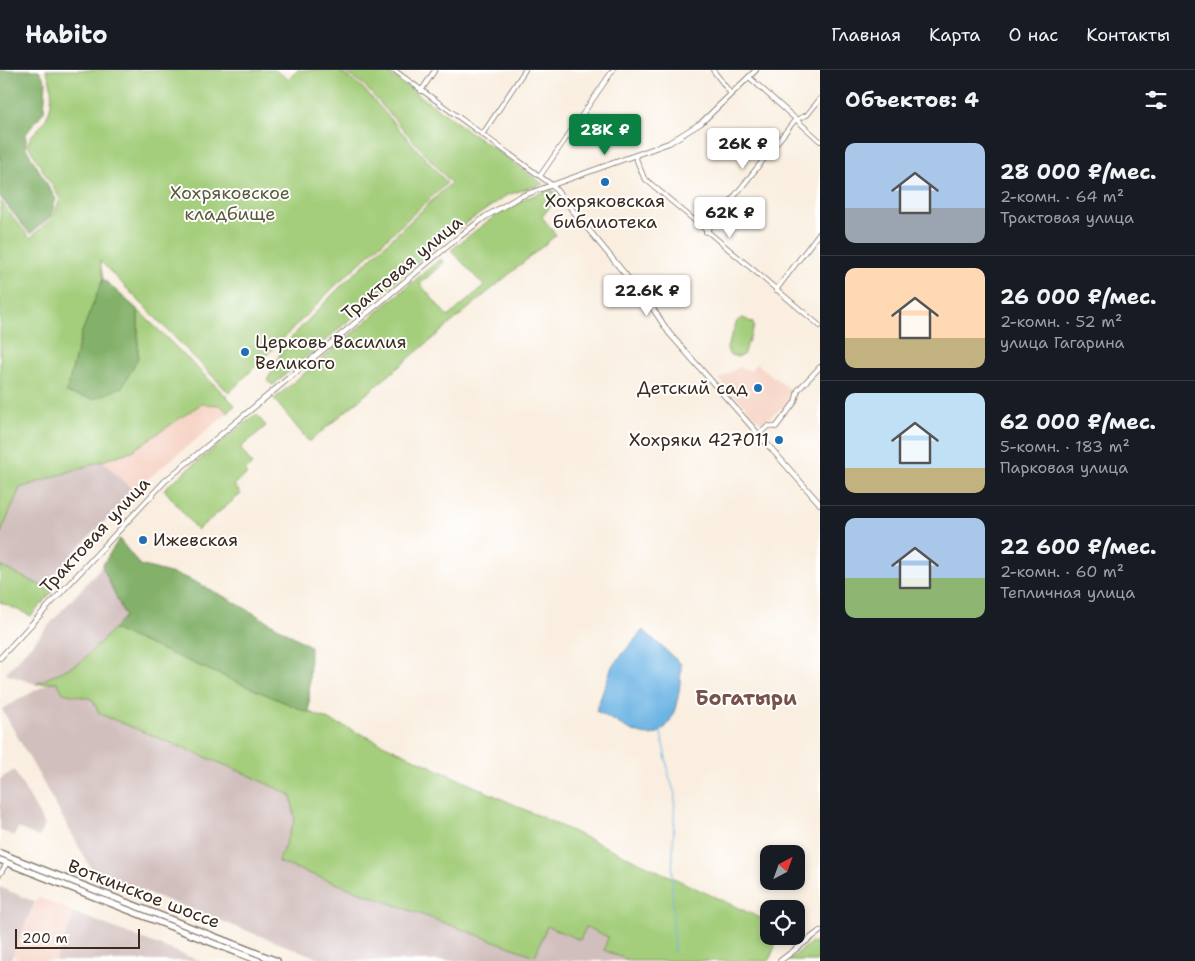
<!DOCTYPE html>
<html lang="ru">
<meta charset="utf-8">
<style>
:root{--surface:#171b24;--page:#242831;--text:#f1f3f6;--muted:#9ea1a6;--line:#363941;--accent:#0b8043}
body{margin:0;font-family:"Shantell Sans",sans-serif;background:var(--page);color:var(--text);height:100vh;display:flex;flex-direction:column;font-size:19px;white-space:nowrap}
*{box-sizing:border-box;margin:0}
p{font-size:16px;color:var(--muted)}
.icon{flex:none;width:28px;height:28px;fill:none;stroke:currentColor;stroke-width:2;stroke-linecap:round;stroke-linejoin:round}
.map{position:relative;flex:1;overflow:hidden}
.side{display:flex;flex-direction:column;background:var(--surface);width:375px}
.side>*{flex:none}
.needle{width:32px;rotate:41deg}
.tools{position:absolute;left:760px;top:775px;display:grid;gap:10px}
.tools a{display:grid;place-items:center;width:45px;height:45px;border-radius:10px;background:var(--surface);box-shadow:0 2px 8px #0003;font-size:25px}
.scale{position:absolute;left:15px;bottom:12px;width:125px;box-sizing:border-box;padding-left:5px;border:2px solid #3b2a1e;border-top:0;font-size:14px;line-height:18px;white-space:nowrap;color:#3b2a1e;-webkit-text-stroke:4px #fff;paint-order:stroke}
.price{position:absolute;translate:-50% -42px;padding:0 11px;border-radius:5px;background:#fff;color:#222;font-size:16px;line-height:32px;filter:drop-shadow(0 1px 2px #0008)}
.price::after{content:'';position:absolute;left:50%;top:30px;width:15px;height:11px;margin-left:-8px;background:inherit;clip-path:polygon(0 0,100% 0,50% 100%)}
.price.selected{background:var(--accent);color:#fff}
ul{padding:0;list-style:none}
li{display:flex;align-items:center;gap:15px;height:125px;padding:0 25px}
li+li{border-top:1px solid var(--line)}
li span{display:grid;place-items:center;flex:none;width:140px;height:100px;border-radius:10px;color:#555}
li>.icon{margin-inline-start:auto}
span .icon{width:60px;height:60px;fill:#fffc;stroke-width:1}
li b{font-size:21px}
h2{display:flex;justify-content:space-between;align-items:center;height:60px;padding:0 25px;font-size:21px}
header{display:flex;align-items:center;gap:30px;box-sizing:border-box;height:70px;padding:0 25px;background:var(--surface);border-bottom:1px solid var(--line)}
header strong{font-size:24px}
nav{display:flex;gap:28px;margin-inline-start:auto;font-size:18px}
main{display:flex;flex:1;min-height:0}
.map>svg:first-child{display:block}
.built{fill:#f6d2c3}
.industrial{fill:#d1bfbd}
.green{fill:#a4ce7b;stroke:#707c4c}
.forest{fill:#83b16b;stroke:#5f6e44}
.water{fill:#6cb4e4;stroke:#546f81}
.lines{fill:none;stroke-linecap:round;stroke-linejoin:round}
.stream{stroke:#6cb4e4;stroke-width:1}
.minor-casing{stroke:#7e6f62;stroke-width:5.5}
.tertiary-casing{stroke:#7e6f62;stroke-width:6}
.primary-casing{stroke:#7e6f62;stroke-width:8}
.minor{stroke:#fff;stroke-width:4}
.tertiary{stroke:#fff;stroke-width:4.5}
.primary{stroke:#fff;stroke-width:5.5}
.poi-dot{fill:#1f6fb2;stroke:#fff;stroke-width:2}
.labels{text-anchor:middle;stroke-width:4;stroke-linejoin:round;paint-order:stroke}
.park-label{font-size:18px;fill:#5a5b3a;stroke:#fff}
.poi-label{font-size:18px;fill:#3b2a1e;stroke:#fff;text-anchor:start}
.street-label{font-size:18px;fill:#3b2a1e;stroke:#fff}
.quarter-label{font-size:20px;font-weight:bold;fill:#76524a;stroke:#fff}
</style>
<header>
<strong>Habito</strong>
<nav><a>Главная</a><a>Карта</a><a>О нас</a><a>Контакты</a></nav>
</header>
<main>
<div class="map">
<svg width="820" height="891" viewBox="0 0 820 891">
<rect width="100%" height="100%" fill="#fff"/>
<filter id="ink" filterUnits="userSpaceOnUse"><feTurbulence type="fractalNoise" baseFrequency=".02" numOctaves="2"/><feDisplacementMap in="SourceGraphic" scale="10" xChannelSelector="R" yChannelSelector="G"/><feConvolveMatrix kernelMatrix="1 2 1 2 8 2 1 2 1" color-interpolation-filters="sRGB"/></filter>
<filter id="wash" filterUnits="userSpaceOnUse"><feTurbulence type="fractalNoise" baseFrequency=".0096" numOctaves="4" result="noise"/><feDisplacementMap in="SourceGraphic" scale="20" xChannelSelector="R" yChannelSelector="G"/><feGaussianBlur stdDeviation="1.12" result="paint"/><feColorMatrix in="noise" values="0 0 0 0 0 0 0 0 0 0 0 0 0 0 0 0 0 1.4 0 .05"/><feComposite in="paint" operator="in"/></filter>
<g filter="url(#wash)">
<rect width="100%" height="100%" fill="#f9eedf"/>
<path class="built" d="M756 293 795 323 788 333 763 352 758 350 719 309 739 297 751 301Z
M201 334 220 335 228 343 133 421 102 390 132 381Z
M38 827 75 843 55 891H26L12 886Z"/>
<path class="industrial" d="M102 390 133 421 43 516 0 496V465L20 418Z
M102 496 125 546 81 592 36 614 5 604Z
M57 612 63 623 92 629 99 643 107 647 242 702 291 725 295 749 278 792 535 886 546 856 580 870 586 857 608 867 604 880 630 891H326L93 802 2 639 47 614Z
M14 700 45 755 39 767 18 758 14 766 0 760V709Z
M0 817 35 832 10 891H0Z
M75 843 195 889 201 891H55Z"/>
<path class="green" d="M46 0H275L288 9 298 0H337L362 17 447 113 335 216 229 323 100 191 103 209 82 262 66 323 138 288V240L235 335 228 343 220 335 201 334 132 381 20 418 0 465V131L30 168 54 146 60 129 28 75C29 66 35 62 41 56 54 41 54 17 46 0Z
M341 0H384L543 114 507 125 449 165 273 315 267 311 285 274 338 219 451 113 364 15Z
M553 120 558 126 542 147 556 165 309 372 274 329 440 189 444 192 420 214 448 247 484 216 451 180C482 156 514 127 553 120Z
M743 248 753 253 754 257 743 285 737 287 729 284 727 278 737 251Z
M256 344 266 356 240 378 252 394 245 401 247 404 234 415 241 424 197 460 164 419Z
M0 496 53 521 31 546 0 532Z
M113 559 350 659 769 852V866H779L769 891H630L604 880 608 867 586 857 580 870 547 856 535 886 278 792 295 749 291 725 242 702 107 647 99 643 92 629 63 623 57 612 36 614 81 592Z
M812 872 820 876V891H788Z"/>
<path class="forest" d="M0 0H39L46 12 44 41 26 64V78L56 129 51 146 30 164 0 127Z
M103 209 138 240V288L122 317 94 329 66 323 82 262Z
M119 469 140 495 185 507 229 529 310 576 309 643 113 559 125 546 102 496Z"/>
<path class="water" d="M643 560 681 594C681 617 676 673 642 664 626 660 611 648 596 641L612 596Z"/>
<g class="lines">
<path class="stream" d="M661 662 669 706 675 724 672 805 674 883"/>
</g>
</g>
<g filter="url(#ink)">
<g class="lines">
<defs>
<path id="minor" d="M394 0 552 115
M713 0 731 24
M749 7 820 71
M421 21 435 0
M482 65 525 0
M635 86 644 108 820 256
M540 106 613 0
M706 162 795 50 807 45 820 29
M776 220 820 162
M758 365 768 356 776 357 795 332 798 320 820 297
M0 804 7 793"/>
<path id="tertiary" d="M552 115 652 237 669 263 820 434
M0 588 165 411 455 170 485 147 519 127 669 73 701 53 756 0
M780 891 820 861"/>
<path id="primary" d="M0 783 277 891
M0 790 259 891"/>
</defs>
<use href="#minor" class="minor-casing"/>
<use href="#tertiary" class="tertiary-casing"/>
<use href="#primary" class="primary-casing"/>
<use href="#minor" class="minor"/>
<use href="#tertiary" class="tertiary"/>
<use href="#primary" class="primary"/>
</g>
</g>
<g class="poi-dot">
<circle cx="605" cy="112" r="5"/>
<circle cx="245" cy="282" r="5"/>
<circle cx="758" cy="318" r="5"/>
<circle cx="779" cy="370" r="5"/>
<circle cx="143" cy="470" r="5"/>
</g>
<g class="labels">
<g class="park-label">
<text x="230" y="129">Хохряковское<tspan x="230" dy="21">кладбище</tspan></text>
</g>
<g class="poi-label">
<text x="605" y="137" text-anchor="middle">Хохряковская<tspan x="605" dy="21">библиотека</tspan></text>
<text x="255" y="278">Церковь Василия<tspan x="255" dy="21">Великого</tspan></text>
<text x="748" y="324" text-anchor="end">Детский сад</text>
<text x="769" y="376" text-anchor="end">Хохряки 427011</text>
<text x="153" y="476">Ижевская</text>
</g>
<g class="street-label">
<text transform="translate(402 198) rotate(-40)" y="6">Трактовая улица</text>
<text transform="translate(95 465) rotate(-47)" y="6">Трактовая улица</text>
<text transform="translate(144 824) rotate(21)" y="6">Воткинское шоссе</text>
</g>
<g class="quarter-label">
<text x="746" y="635">Богатыри</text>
</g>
</g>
</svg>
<div class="tools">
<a><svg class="needle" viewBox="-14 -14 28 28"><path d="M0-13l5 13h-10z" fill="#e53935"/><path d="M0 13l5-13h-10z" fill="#9ea1a6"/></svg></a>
<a><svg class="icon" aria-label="locate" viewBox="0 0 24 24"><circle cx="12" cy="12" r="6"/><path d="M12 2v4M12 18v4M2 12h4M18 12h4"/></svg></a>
</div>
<div class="scale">200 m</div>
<b class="price selected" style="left:605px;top:86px">28K ₽</b>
<b class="price" style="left:743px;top:100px">26K ₽</b>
<b class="price" style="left:730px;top:169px">62K ₽</b>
<b class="price" style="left:647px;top:247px">22.6K ₽</b>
</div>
<section class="side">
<h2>Объектов: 4<svg class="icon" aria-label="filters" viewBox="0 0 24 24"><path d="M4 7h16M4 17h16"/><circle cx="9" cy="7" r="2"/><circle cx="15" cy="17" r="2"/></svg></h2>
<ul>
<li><span style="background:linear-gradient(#a9c7e8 65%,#9aa5b1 0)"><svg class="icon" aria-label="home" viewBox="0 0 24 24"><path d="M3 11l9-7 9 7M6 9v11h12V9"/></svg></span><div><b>28 000 ₽/мес.</b><p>2-комн. · 64 m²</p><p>Трактовая улица</p></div></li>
<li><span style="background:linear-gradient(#ffd9b3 70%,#c2b280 0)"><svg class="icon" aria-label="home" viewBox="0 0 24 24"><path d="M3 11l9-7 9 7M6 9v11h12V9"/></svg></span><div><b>26 000 ₽/мес.</b><p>2-комн. · 52 m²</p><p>улица Гагарина</p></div></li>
<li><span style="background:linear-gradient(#bfe0f5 75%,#c2b280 0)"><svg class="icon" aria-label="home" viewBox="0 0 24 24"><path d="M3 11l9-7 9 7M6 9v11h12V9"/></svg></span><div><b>62 000 ₽/мес.</b><p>5-комн. · 183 m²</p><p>Парковая улица</p></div></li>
<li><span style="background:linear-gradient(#a9c7e8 60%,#8fb573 0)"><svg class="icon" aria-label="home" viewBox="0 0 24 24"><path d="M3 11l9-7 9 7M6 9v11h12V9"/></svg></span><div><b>22 600 ₽/мес.</b><p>2-комн. · 60 m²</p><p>Тепличная улица</p></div></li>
</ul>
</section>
</main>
